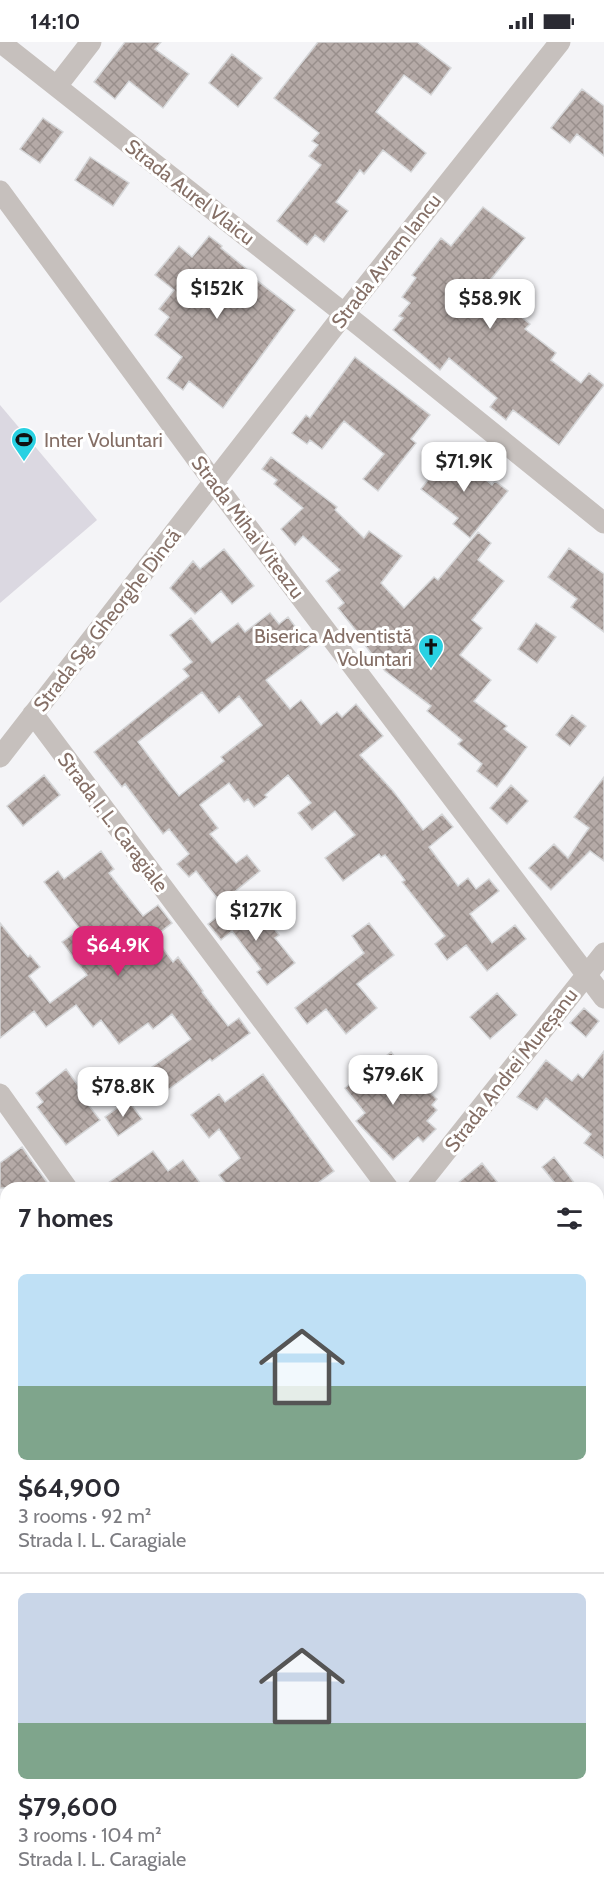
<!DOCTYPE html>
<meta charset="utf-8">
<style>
:root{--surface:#fff;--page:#f2f2f3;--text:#2b2b33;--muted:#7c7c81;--line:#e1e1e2;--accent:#db2777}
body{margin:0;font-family:Cabin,sans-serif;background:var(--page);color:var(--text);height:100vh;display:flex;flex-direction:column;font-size:22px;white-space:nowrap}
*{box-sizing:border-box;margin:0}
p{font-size:20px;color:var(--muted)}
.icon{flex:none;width:33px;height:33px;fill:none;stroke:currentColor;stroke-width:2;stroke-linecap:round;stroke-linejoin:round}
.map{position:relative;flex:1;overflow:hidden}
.details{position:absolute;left:0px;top:1140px;width:604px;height:720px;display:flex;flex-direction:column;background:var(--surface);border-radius:18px 18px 0 0;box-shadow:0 3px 15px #0003}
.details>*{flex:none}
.price{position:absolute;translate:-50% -51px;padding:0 14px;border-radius:12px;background:#fff;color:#222;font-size:20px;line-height:39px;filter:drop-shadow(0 2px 3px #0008)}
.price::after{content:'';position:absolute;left:50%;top:36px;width:18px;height:14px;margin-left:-9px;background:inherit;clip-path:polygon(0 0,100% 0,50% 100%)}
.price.active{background:var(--accent);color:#fff}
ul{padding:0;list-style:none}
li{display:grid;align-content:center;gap:12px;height:318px;padding:0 18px}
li+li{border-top:2px solid var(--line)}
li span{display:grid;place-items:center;height:186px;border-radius:9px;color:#555}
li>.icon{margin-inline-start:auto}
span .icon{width:108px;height:108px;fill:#fffc;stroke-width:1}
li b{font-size:26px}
h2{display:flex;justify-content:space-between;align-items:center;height:72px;padding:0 18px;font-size:26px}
.status{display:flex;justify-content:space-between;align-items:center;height:42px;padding:0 30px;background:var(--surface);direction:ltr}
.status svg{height:16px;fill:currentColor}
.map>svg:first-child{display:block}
.garden{fill:#dbd8e1}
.building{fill:url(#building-cross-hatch);stroke:#d6d7d9;stroke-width:1.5;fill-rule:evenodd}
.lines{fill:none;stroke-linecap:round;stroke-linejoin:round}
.minor{stroke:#c6c0bd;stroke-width:21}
.labels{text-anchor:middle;stroke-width:6;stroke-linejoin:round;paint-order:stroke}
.street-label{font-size:20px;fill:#856f66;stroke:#fff}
.poi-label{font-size:20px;fill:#856f66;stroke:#fff;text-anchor:start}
</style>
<div class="status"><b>14:10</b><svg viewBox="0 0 49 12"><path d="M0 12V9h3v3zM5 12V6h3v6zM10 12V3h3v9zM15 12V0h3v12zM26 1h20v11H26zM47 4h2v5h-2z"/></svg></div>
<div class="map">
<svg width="604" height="1860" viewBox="0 0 604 1860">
<defs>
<pattern id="building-cross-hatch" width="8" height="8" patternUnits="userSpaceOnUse" patternTransform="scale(1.5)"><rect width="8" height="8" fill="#b5aaa7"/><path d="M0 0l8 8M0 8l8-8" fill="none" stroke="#998f8c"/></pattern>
</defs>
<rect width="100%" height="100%" fill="#f4f4f7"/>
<path class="garden" d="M0 363 97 478 0 561Z"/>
<path class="building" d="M125 0H161L155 7 189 32 163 66 129 39 115 57 94 40Z
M318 0H417L451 26 431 53 404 33 376 70 426 111 411 130 383 108 364 132 360 128 336 160 348 169 324 200 315 193 307 203 277 179 321 123 309 114 318 103 312 99 319 91 274 56Z
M232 12 262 36 238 65 209 41Z
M582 47 604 64V114L577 92 570 101 551 86Z
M43 76 63 90 40 121 20 107Z
M90 115 129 141 113 164 75 138Z
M483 165 525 196 491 237 505 249 499 257 530 282 525 287 556 311 551 318 581 341 589 331 604 343 559 403 513 368 506 378 490 365 497 356 449 316 440 328 393 288 403 276 399 274 410 261 402 255 416 236 412 233 441 196 451 204Z
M209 194 222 204 221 206 248 228 246 230 295 268 223 366 189 339 183 348 167 336 182 315 155 293 169 275 159 267 174 248 155 233 179 204 192 215Z
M355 315 430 373 411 397 416 401 378 449 363 437 384 412 344 379 322 407 310 398 307 402 292 391 306 373 310 376Z
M450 409 492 443 495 439 508 449 470 496 453 482 458 476 421 447Z
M271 415 337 465 335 468 364 496 369 489 402 514 381 541 404 566 434 535 438 538 478 490 491 501 478 518 504 539 472 578 482 586 460 613 491 638 474 659 507 684 504 687 527 705 497 745 477 729 482 722 458 702 462 698 427 669 431 664 385 629 361 598 362 596 338 566 344 561 326 539 340 528 303 494 295 503 281 487 303 466 274 442 277 438 262 427Z
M569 506 604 532V590L571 565 577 557 548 535Z
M224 507 254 544 232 562 221 549 195 572 170 546 193 519 200 527Z
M270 571 279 582 288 575 310 604 266 638 290 667 301 658 321 683 337 670 342 675 356 662 383 694 360 713 393 749 423 788 442 772 453 785 429 805 458 844 468 836 476 847 489 837 499 849 470 872 492 901 515 883 526 897 487 929 466 903 447 918 435 902 445 894 402 840 405 838 385 813 381 815 379 812 343 839 325 816 355 793 335 769 312 788 298 771 311 761 288 733 265 753 267 755 254 765 248 757 244 760 229 741 200 763 218 786 210 792 236 821 247 813 260 829 221 861 196 829 189 835 177 822 189 812 169 787 163 792 125 742 122 745 94 710 189 634 183 627 192 620 170 593 191 576 212 601 238 581 245 590ZM202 650 219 671 239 654 262 683 221 715 224 719 179 754 138 700Z
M536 581 556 595 537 621 518 607Z
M572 673 586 684 570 704 556 693Z
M44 733 60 753 23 784 7 764Z
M604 735V819L590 809 551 848 529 826 554 802 568 816 589 786 574 775Z
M511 743 528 759 507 782 490 766Z
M101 809 114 827 109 831 143 874 158 863 172 881 154 895 173 920 178 915 203 949 202 950 228 984 239 976 250 991 212 1019 210 1017 150 1061 134 1038 191 997 172 972 153 987 148 981 119 1002 101 978 93 985 76 963 46 985 34 969 0 996V881L28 915 30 913 40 925 29 934 50 961 87 933 62 900 80 887 44 840 58 829 64 837Z
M258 866 279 893 275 896 295 921 267 943 257 930 261 927 232 889 221 898 208 882 226 868 237 882Z
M369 881 394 913 357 942 377 966 346 992 326 967 307 982 295 966 364 911 352 894Z
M497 951 517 973 490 997 470 975Z
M584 966 599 979 586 995 570 981Z
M604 1009V1116L584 1101 591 1092 546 1056 537 1068 517 1055 546 1018 572 1039 578 1032 583 1036Z
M391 1010 418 1044 420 1041 437 1057 432 1063 437 1068 427 1079 436 1087 423 1100 418 1095 393 1118 356 1079 365 1071 345 1046Z
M66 1027 80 1046 77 1048 100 1078 66 1103 37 1065 43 1060 36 1051Z
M263 1032 334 1129 311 1146H229L219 1133 240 1116 219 1087 209 1096 191 1073 219 1052 225 1060Z
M128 1058 142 1077 118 1094 105 1075Z
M22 1105 31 1118 51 1146H0V1121Z
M153 1109 168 1129 183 1118 204 1146H101Z
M554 1115 569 1134 578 1146H559L542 1125Z
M482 1121 502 1146H452Z"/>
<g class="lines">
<path class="minor" d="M0 0 360 284 604 481
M57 44 91 0
M0 149 224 454 604 956
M33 672 388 1146
M0 715 344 272 560 0
M0 1052 67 1146
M417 1146 604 911
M598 1433 604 1440
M0 1512 6 1520
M598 1572 604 1566
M0 1672 6 1664
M0 1824 6 1834
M18 1854 21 1860
M241 1854 245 1860
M574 1854 578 1860
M364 1860 369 1854"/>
</g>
<defs>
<symbol id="stadium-pin" viewBox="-11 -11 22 30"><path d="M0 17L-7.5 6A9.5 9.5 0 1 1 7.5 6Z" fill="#29d1e2" stroke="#fff"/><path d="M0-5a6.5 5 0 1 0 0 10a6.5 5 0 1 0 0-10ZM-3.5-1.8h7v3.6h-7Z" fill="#111"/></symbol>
<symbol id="church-pin" viewBox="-11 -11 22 30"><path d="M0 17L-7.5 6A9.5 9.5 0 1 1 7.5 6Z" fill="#29d1e2" stroke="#fff"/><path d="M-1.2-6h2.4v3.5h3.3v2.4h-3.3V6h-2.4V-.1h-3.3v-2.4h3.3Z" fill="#111"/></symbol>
</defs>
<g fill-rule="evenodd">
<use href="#stadium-pin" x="9" y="383" width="30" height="40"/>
<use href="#church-pin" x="416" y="590" width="30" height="40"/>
</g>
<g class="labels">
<g class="street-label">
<text transform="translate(190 150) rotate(38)" y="7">Strada Aurel Vlaicu</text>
<text transform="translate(386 219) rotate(-52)" y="7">Strada Avram Iancu</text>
<text transform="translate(248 485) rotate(53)" y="7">Strada Mihai Viteazu</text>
<text transform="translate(107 578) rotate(-52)" y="7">Strada Sg. Gheorghe Dincă</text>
<text transform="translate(113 780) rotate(53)" y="7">Strada I. L. Caragiale</text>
<text transform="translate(511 1028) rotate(-52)" y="7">Strada Andrei Mureșanu</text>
</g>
<g class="poi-label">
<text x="44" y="405">Inter Voluntari</text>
<text x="412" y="601" text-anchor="end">Biserica Adventistă<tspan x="412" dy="23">Voluntari</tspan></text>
</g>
</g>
</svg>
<b class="price" style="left:217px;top:278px">$152K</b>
<b class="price" style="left:490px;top:288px">$58.9K</b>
<b class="price" style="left:464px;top:451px">$71.9K</b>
<b class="price" style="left:256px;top:900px">$127K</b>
<b class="price active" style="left:118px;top:935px">$64.9K</b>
<b class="price" style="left:393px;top:1064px">$79.6K</b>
<b class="price" style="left:123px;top:1076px">$78.8K</b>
<section class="details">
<h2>7 homes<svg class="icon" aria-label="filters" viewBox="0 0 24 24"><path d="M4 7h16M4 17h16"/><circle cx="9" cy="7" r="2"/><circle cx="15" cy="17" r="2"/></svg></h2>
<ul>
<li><span style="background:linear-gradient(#bfe0f5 60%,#7fa58c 0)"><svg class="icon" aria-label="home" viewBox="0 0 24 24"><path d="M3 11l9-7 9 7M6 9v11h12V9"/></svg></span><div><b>$64,900</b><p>3 rooms · 92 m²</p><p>Strada I. L. Caragiale</p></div></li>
<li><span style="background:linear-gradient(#c9d6e8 70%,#7fa58c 0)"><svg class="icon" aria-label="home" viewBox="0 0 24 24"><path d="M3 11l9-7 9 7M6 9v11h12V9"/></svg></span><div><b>$79,600</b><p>3 rooms · 104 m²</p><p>Strada I. L. Caragiale</p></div></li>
</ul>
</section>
</div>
